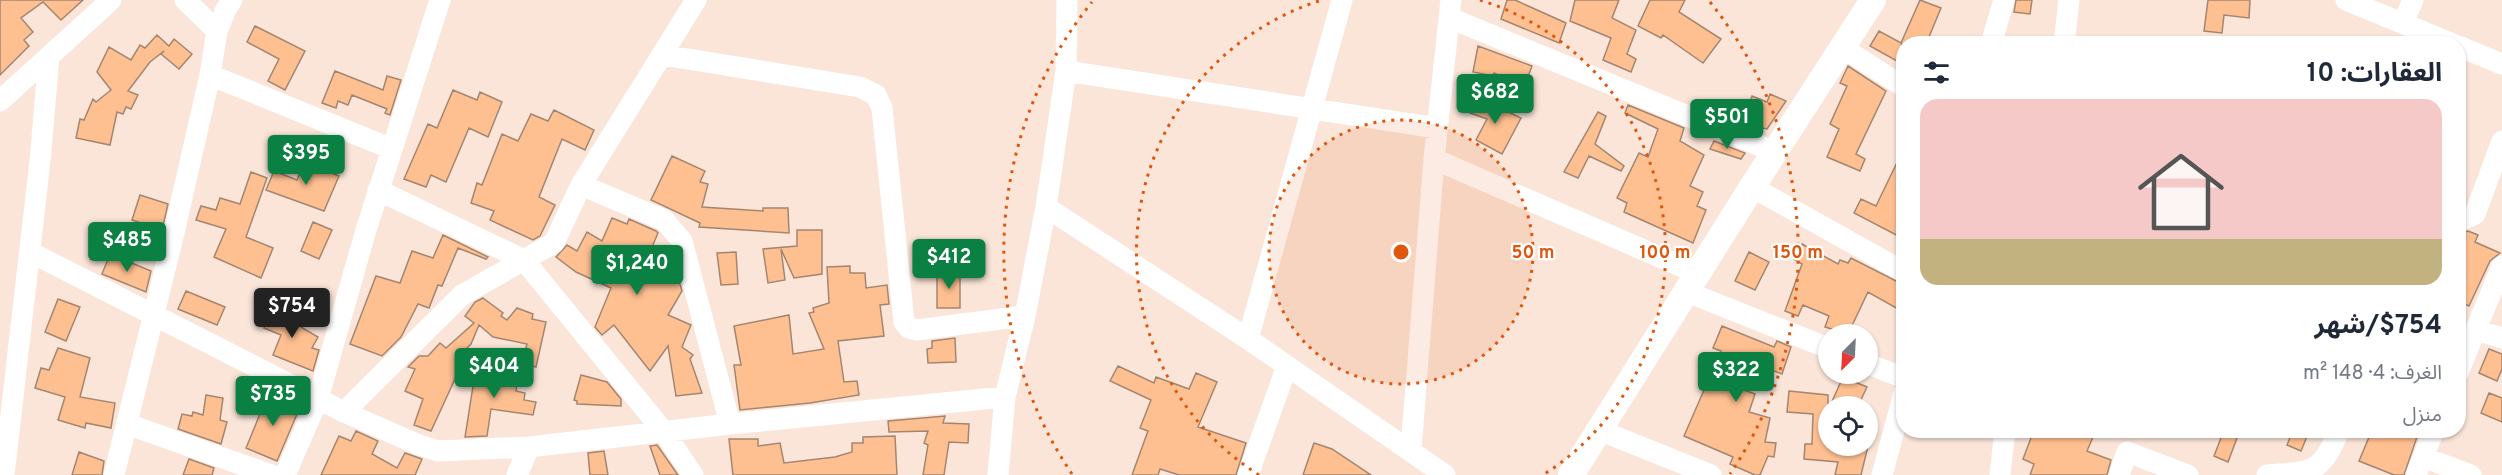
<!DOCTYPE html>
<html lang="ar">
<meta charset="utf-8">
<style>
:root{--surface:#fff;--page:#f2f2f3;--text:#1f2937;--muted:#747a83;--line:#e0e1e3;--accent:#0b8043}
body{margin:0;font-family:Overpass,"Noto Sans Arabic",sans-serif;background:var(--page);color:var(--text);direction:rtl;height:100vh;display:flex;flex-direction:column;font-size:22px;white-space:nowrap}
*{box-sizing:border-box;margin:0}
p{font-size:20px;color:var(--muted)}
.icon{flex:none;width:33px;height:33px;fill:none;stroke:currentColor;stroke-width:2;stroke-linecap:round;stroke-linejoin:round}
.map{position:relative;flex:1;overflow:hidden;direction:ltr}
.sheet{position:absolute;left:1896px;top:36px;width:570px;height:402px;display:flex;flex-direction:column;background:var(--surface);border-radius:24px;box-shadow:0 2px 4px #0004;direction:rtl}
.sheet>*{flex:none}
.needle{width:39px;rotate:204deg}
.buttons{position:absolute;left:1818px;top:324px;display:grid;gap:12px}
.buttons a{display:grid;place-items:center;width:60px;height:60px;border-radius:50%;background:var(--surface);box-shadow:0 2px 4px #0004;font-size:30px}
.price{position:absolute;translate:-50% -51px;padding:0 14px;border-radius:6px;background:var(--accent);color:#fff;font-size:20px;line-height:39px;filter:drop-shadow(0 2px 3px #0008)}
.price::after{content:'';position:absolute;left:50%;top:36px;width:18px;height:14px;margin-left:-9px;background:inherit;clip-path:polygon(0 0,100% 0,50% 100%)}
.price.current{background:#222;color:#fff}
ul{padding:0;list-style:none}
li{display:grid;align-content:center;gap:12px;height:318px;padding:0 24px}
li+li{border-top:2px solid var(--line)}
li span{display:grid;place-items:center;height:186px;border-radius:18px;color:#555}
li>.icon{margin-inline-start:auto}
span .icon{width:108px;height:108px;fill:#fffc;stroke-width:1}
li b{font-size:26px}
h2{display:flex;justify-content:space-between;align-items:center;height:72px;padding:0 24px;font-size:26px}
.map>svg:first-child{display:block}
.building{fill:#febf91;stroke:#a48670;stroke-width:1.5}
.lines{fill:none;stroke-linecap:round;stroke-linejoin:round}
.minor{stroke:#fff;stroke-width:21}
.tertiary{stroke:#fff;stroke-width:26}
.ring{fill:none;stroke:#df570d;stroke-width:3;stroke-dasharray:3 6}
.centre{fill:#df570d;stroke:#fff;stroke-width:3}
.ring-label{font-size:18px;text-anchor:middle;font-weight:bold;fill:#df570d;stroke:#fff;stroke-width:4.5;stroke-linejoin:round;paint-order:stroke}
</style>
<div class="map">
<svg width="2502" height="475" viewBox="0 0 2502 475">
<rect width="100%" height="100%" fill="#fbe5d9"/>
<path class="building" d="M0 0H83L61 20 43 2 21 18 33 32 24 40 29 46 0 75Z
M1507 0H1515L1566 23 1559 43 1501 19Z
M1575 0H1619L1612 18 1636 30 1627 54 1636 59 1631 72 1603 60 1611 38 1570 21Z
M1650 0H1685L1679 12 1721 39 1703 63 1663 35 1661 38 1638 26Z
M1920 0 1941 8 1926 44H1901L1904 45V65L1870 46 1879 31 1901 43Z
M2016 0H2032L2030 14 2014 12Z
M2208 0H2250L2249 18 2224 15 2222 33 2204 31Z
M255 26 305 51 285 90 268 81 279 59 247 42Z
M157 35 169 46 174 39 192 54 179 69 161 54 164 51 150 62 128 91 138 95 131 109 126 107 123 114 117 112 110 145 76 138 80 119 84 120 93 99 96 102 111 90 97 72 109 47 131 60 140 45 145 48Z
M1478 46 1532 66 1524 87 1494 73 1493 76 1473 72Z
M1848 66 1886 91 1856 154 1865 159 1860 171 1827 157 1839 129 1830 124 1847 86 1840 83Z
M335 71 383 90 387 76 401 80 390 115 385 113 387 109 352 95 348 105 338 101 336 108 322 103Z
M453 90 477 100 480 92 502 102 488 137 469 128 446 182 431 175 426 187 404 179 428 124 437 128Z
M1770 94 1786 101 1767 129 1763 128 1760 132 1742 124 1752 96 1767 102Z
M1476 96 1521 118 1502 154 1476 140 1487 119 1470 113Z
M1628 105 1684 128 1680 141 1704 155 1690 186 1703 192 1697 206 1706 210 1693 243 1624 212 1627 203 1617 198 1639 153 1648 157 1658 129 1625 113Z
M554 110 594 130 585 150 562 139 539 197 555 205 540 236 533 240 490 220 494 211 471 203 477 183 482 185 502 134 518 141 531 114 548 121Z
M1598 112 1606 116 1595 144 1624 166 1621 171 1589 156 1578 178 1564 172Z
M1714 141 1745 153 1741 159 1710 149Z
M1904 148V239L1854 213 1861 199 1876 206Z
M672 156 705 171 700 182 708 184 702 207 763 211V208H788L789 233 699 227 700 223 651 200Z
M304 162 339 176 324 211 266 190 274 171 297 180Z
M251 172 267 178 246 237 273 248 261 278 214 257 226 229 196 220 201 206 216 210 220 198 240 204Z
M140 195 168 204 162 230 132 220Z
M612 218 627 224 629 219 656 231 658 233 652 247 672 256 667 267 653 269 680 284 682 291 668 315 691 325 682 347 693 355 690 359 702 393 676 396 668 346 650 371 614 325 602 335 595 327 611 288 576 272 556 257 567 245 577 251 587 232 602 241Z
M313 222 332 230 319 259 301 251Z
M797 230H822V274L794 278 781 249 785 280 768 283 763 249 797 246Z
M2468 231 2478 235 2475 242 2500 253 2490 261 2469 306 2458 301V234Z
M443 235 488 257 486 259 458 248 442 286 438 285 429 308 418 304 401 337 382 356 350 344 376 276 400 283 412 251 433 258Z
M1802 244 1838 264 1840 260 1848 263 1851 258 1904 285V299L1898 309 1868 292 1848 334 1825 327 1829 316 1803 305 1798 316 1785 311 1802 264 1794 259Z
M736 252 738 284 721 285 717 253Z
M1749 252 1769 262 1755 290 1735 281Z
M110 254 151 271 146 292 102 274Z
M850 266V273H865L866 288 887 285 889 304 880 305 884 336 838 341 844 382 857 381 859 395 810 403 740 410 734 365H741L734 326 789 315 793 354 824 349 809 313 814 312 813 308 829 303 827 267Z
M960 271V308H937V272Z
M186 291 225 307 217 325 178 309Z
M483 298 503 313 501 316 507 320 517 308 533 314 532 319 546 322 536 367 522 363 527 344 493 337 479 325 471 344 462 353 466 355 431 431 414 425 423 399 405 391 415 369 408 367 419 356H428L440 343 446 348 474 323 465 316 475 302Z
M58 299 80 307 66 341 45 332Z
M274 304 298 314 294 323 318 337 312 348 319 350 313 371 273 355 281 335 264 328Z
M1722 326 1774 347 1777 341 1791 347 1782 374 1746 360 1736 387 1755 394 1749 412 1770 418 1765 442 1776 443 1774 457 1768 456 1760 475H1755L1730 464 1733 457 1684 436 1721 351 1713 348Z
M955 338 956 362 928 363 927 349 932 348V341Z
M58 348 90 358 80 397 115 403 111 428 86 423 85 428 58 420 65 397 35 388 41 368 49 370Z
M2489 349 2502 354V369L2497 381 2479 373Z
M477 361 495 372 518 375 516 391 525 393 524 400 536 402 533 415 491 409 487 436 465 437Z
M1118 366 1154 383 1156 377 1189 389 1196 373 1217 382 1198 427 1246 443 1236 475H1179L1160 469 1158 475H1132L1148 431 1140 428 1151 400 1110 381Z
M581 375 607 382 621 399V406L577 404V401L574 400Z
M1843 377 1867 387 1858 406H1830Z
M1789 391 1828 395V446H1868L1861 475H1835L1838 462 1804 459 1805 444H1812L1813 414 1787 412Z
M269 392 300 407 277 461 246 448Z
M2489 393 2502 398V422L2481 413Z
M206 395 223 398 220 420 227 422 221 444 178 429 182 414 192 416 193 412 203 415Z
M945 416 943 423 969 424 968 443 949 442 944 475H923L928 445 924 443 928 431 889 432 888 421Z
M2034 430H2096L2087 451 2111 460 2107 475H2030L2034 464 2023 459Z
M2224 430H2240L2228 462 2214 456Z
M2293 430 2308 434 2301 451 2287 445Z
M2372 430H2415L2413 435 2417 437 2404 475H2394L2359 461Z
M356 431 378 441 372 454 397 468 405 453 422 459 415 475H321L339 436 351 441Z
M895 436 897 475H733L729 439H758V446L780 443 784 463 835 457 852 452V443H863V437Z
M1314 443 1332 449 1371 475H1303Z
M657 445 678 475H660L650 446Z
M604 451 608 475H590L588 453Z
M79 452 104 461 102 475H72Z
M189 459 214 468 212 475H183Z"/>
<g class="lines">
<path class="minor" d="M185 0 217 31
M2346 0 2453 44
M1450 18 1775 152
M2403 23 2413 0
M1991 44 2004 0
M2064 44 2069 0
M2458 46 2502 64
M1843 48 1904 87
M663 55 860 87 876 95 882 108 904 322 909 328 916 330 1025 316
M1066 71 1437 128
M210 75 392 149
M0 101 111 0
M1434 159 1699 274
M581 185 664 220 682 241 730 424
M1752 187 1904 272
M378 190 524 260 664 432 693 475
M1046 207 1248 339 1445 475
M2458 222 2475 214 2502 141
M30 252 344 412 419 445 438 451 529 447 730 424 1005 397
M1687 292 1828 348
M2477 330 2502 338
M1248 339 1342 0
M1868 364 1904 378
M2458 373 2502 266
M344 412 462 295 554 243 581 185 696 0
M127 424 271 475
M1599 430 1711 475
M1411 449 1434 159 1451 0
M2423 457 2471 475
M4 475 40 161 49 56
M114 475 173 237 210 75 217 31 226 9 232 0
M285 475 318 399 366 230 440 0
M517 475 529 447
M998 475 1005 397 1025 316 1046 207 1066 71 1067 0
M1248 475 1287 366
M1882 475 1904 393
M2000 475 2005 430
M2119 475 2127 452 2188 475
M2267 475C2312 471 2321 475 2339 430
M2416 475 2434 430"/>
<path class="tertiary" d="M1571 475 1752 187 1873 0"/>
</g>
<circle cx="1401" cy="252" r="132" fill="#df570d" fill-opacity=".12"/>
<g class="ring">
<circle cx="1401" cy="252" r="132"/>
<path d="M1259 475A264 264 0 0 1 1322 0M1480 0A264 264 0 0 1 1543 475"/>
<path d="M1072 474A397 397 0 0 1 1092 2M1710 2A397 397 0 0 1 1730 474"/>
</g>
<circle cx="1401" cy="252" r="9" class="centre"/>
<g class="ring-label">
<text x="1533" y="258">50 m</text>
<text x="1665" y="258">100 m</text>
<text x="1798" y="258">150 m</text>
</g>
</svg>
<div class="buttons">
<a><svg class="needle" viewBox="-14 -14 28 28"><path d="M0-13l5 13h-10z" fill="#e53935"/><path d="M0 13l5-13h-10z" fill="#747a83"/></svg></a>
<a><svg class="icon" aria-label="locate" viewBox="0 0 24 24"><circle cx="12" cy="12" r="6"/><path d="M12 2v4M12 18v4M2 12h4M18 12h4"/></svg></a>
</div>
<b class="price" style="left:1495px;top:125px">$682</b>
<b class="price" style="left:1727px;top:150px">$501</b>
<b class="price" style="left:306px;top:186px">$395</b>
<b class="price" style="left:127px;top:273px">$485</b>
<b class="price" style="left:949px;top:290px">$412</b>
<b class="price" style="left:637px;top:296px">$1,240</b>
<b class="price current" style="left:292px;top:339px">$754</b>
<b class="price" style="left:494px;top:399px">$404</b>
<b class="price" style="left:1736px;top:403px">$322</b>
<b class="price" style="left:273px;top:427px">$735</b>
<section class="sheet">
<h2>العقارات: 10<svg class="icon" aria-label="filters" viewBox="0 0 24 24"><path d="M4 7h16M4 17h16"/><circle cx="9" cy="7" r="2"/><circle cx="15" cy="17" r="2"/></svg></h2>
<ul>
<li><span style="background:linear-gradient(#f6c9c9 75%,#c2b280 0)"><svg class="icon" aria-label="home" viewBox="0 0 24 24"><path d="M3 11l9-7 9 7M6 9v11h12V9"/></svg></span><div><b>$754/شهر</b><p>الغرف: 4 · 148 m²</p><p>منزل</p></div></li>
</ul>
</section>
</div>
